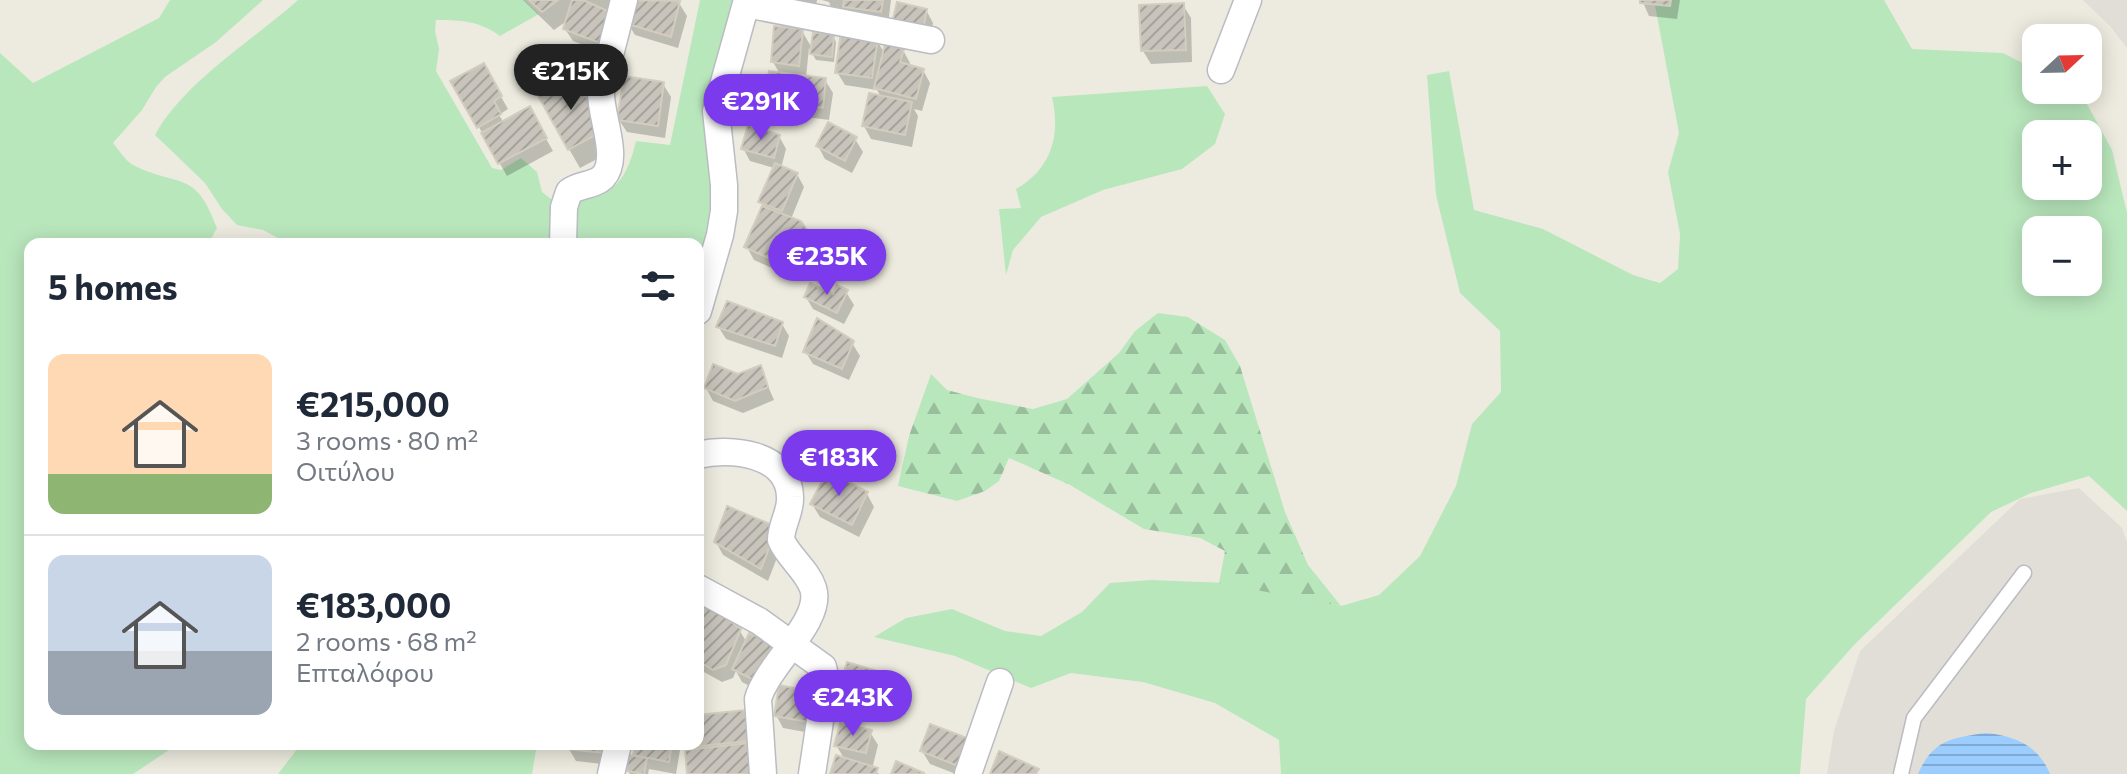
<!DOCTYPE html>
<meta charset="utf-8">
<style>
:root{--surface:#fff;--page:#f2f2f3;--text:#1f2937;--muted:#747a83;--line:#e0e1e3;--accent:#7c3aed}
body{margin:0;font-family:Commissioner,sans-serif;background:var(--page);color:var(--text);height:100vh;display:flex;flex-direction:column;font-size:30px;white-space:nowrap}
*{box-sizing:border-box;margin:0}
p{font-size:26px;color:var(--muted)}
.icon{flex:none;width:44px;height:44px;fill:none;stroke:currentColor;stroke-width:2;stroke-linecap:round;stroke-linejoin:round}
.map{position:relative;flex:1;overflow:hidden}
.sheet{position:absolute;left:24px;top:238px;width:680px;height:512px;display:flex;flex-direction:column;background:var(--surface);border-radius:16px;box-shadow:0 4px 20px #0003}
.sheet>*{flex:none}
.needle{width:52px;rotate:68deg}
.buttons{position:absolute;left:2022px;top:24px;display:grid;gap:16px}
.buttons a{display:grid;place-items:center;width:80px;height:80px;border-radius:16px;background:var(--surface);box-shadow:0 4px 20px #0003;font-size:40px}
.price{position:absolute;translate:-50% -68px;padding:0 18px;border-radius:28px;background:var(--accent);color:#fff;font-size:26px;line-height:52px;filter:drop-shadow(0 2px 4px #0008)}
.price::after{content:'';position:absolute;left:50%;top:48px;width:24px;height:18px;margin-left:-12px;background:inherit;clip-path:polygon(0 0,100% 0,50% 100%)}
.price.active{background:#222;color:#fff}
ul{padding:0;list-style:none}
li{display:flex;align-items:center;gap:24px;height:200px;padding:0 24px}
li+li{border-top:2px solid var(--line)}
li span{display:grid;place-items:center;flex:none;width:224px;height:160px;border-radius:16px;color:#555}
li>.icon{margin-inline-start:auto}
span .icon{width:96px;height:96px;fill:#fffc;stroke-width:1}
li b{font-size:34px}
h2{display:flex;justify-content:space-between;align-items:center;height:96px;padding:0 24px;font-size:34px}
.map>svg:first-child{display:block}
.industrial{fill:#e0ded7}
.green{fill:#b9e7bc;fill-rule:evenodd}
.forest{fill:url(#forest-firs)}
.water{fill:url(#water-rules)}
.shadow{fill:#0003}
.building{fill:url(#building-hatch);stroke:#d2cdbd;stroke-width:2}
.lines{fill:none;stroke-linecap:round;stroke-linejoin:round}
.service-casing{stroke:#babcc2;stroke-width:17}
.minor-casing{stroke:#babcc2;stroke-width:29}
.service{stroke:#fff;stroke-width:14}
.minor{stroke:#fff;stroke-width:26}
</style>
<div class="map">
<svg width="2127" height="774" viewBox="0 0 2127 774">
<defs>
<pattern id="forest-firs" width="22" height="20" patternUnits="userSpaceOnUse" patternTransform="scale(2)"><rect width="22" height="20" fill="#b9e7bc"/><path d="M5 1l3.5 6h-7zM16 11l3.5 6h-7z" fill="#99be9c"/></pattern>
<pattern id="water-rules" width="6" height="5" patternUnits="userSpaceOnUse" patternTransform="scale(2)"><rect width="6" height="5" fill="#9ccdff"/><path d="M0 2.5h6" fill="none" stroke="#82a9d2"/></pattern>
<pattern id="building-hatch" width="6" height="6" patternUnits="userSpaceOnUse" patternTransform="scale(2)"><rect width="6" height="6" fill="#c8c4bc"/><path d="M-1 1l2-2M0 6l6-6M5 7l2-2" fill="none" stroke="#a5a29c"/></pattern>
</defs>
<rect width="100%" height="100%" fill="#edebdf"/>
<path class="industrial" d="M2083 0H2127V48L2110 26Z
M2079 488 2122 528 2127 542V774H1827L1834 731 1860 651 2020 499Z"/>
<path class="green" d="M170 0H263L216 42 165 77 156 87 142 110 113 143C119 150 126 162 135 166 181 188 195 169 217 228L208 244H30V744H183L169 750 133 774H0V53L33 83 159 18Z
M298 0H524L539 14 500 36C480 21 461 20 436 20L435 31 439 49 436 71 492 168 501 170 521 158 537 172 542 192 555 202V244H289L263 230 237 225 222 209 205 183 155 135C184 82 252 41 298 0Z
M700 0H743L716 202 698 280V244H569L573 198C614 200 627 178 636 141L670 145Z
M1654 0H1884L1912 49 2003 53 2036 70V90H2073L2082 95 2112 150 2127 213V511L2089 476 2031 493 1991 512 1855 644 1806 699 1800 774H1281L1279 740 1215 703 1143 682 1071 673 1031 688 955 656 874 637 906 618 952 609 1005 631 1041 636 1082 612 1110 583 1151 580 1228 583 1341 606 1379 595 1420 556 1456 486 1472 424 1501 392 1500 331 1460 293 1436 195 1427 75 1449 71 1474 210 1543 229 1633 275 1660 283 1678 269 1680 234 1668 172 1679 133ZM2036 134H2088V186H2036ZM2036 230H2088V282H2036Z
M1207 86 1225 114 1215 144 1182 169 1103 190 1041 217 1013 250 1006 275 999 209 1021 208 1016 189C1051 169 1061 136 1052 97Z
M301 744H537L532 774H278Z"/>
<path class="forest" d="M1158 313 1188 317 1225 340 1240 366 1285 512 1308 565 1341 606 1219 583 1225 551 1200 538 1144 529 1070 485 1009 458 999 481 985 491 957 501 898 486 909 436 931 374 947 390 977 398 1033 409 1067 399 1119 353 1135 331Z"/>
<path class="water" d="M1986 733C2015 736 2038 745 2050 774H1918C1933 740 1951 738 1986 733Z"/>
<path class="shadow" d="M523 0H623L619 15 606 9 616 26 607 54 573 41 565 29 568 20 554 30Z
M633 0H668L679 3 687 16 678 48 635 35 627 22Z
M781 0H817L814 18Z
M822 0H891L888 24 852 19 846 9 845 20 836 19 829 2Z
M1642 0H1680L1677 19 1649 16Z
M1183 5 1191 18 1192 62 1151 64 1143 51Z
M926 10 933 23 929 41 902 35Z
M802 31 813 50 833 36 836 42 834 62 816 60 809 48 806 77 825 80 833 93 829 120 775 113 767 100 780 74 773 62Z
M876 39 885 54 903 50 910 63 909 67 923 70 930 83 922 111 914 109 918 116 912 147 871 139 864 126 881 97 877 90 845 85 837 72Z
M483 65 508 109 499 115 504 123 529 109 553 151 507 176 453 82Z
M573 77 614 150 580 168 569 149Z
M663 84 671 97 665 138 627 132 619 120Z
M779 136 786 149 781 168 797 174 804 187 791 219 800 222 813 245 796 279 754 260 747 247 764 207 761 201 774 168 750 161 743 148Z
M855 139 863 152 852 173 825 159 818 146Z
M846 292 854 305 844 324 813 309 806 297 834 296Z
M782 324 789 336 782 358 726 339 718 326Z
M852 343 860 356 849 380 813 364 805 351Z
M760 368 774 400 743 413 713 401 706 388Z
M867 494 874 507 859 537 820 517 812 504Z
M716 542H783L768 581 723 555Z
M698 608 740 631 747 643 763 693 742 682 736 671 733 678 722 682 704 672 698 661Z
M878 674 886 687 876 721 846 712 838 699Z
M813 693 816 734 783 728 776 715Z
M743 712 751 725 758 774H689L687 752 682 744H698V717Z
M870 732 878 745 872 769 879 774H832L845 760 836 745Z
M969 741 956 774 930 764 922 751Z
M569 744H613L611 765 576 761 569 749Z
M637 744H681L676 774 649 769 648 774H630L628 771 637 759 635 755Z"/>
<path class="building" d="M529 0H558L542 12Z
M572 0H583L610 12 600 43 563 29Z
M631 0 680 1 671 37 625 23Z
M844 0H883L881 12 843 7Z
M1640 0H1671L1670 6 1640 3Z
M897 2 927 9 923 30 892 23Z
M1184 3 1186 50 1141 51 1139 5Z
M774 26 803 29 799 66 771 62Z
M813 32 834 35 832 57 810 54Z
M841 32 878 38 872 78 835 73Z
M885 44 904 49 900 62 924 69 916 99 874 88Z
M484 63 502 96 494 101 501 114 477 128 450 81Z
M769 71 826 78 823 108 765 101Z
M574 74 604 130 568 150 537 94Z
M624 76 664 82 658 126 617 120Z
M869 93 912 102 905 135 862 126Z
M530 106 547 138 498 164 481 133Z
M828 122 857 137 845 161 816 146Z
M748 125 780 135 774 158 741 149Z
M775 163 798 173 782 211 758 202Z
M762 206 801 221 807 230 789 267 744 247Z
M810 283 833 294 837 285 848 290 837 313 804 297Z
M727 301 783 322 775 346 716 327Z
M817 318 854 341 842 369 803 352Z
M713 364 738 374 761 365 768 387 735 401 704 388Z
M827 471 868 492 852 525 810 504Z
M727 506 777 527 761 569 714 542Z
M698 606 713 608 741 629 726 665 713 670 698 661Z
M749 633 776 644 756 681 732 669Z
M847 662 880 672 869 709 836 699Z
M779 685 815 692 809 722 774 716Z
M745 710 748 741 682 748V744H698V715Z
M840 723 872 730 866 753 834 746Z
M930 724 970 739 961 767 920 751Z
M750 743 754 774H687L685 750Z
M567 744H605L604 753 567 749Z
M635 744H672L669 762 633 755Z
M999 751 1039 769 1036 774H990Z
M629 755 647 758 644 774 626 771Z
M836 755 878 768 876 774H830Z
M896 761 924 773V774H891Z"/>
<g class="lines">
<defs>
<path id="service" d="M1901 774 1914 718 2024 573"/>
<path id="minor" d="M746 4 931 40
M1221 70 1248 0
M563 244 564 207 569 192C579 184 594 186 603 177 621 158 599 113 601 90L624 0
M698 311 720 235 724 211V185L716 111 747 0
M698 455C730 447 789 453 790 497 791 512 781 525 781 540 789 558 807 570 813 588 824 620 767 665 758 699L763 774
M698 588 759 621 823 667 826 681 812 774
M611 774 618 744
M968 774 1000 682"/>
</defs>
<use href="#service" class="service-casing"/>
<use href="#minor" class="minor-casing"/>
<use href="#service" class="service"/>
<use href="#minor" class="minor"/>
</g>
</svg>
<div class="buttons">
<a><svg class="needle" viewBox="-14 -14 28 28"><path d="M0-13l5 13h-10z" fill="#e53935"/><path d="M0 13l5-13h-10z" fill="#747a83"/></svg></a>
<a>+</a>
<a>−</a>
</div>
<b class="price active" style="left:571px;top:112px">€215K</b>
<b class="price" style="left:761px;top:142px">€291K</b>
<b class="price" style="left:827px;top:297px">€235K</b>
<b class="price" style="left:839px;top:498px">€183K</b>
<b class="price" style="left:853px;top:738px">€243K</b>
<section class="sheet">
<h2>5 homes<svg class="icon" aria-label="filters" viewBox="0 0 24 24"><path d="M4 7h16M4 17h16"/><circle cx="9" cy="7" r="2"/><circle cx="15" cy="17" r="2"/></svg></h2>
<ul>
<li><span style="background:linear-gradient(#ffd9b3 75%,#8fb573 0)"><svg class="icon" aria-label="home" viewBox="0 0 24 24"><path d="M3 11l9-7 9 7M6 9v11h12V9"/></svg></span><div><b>€215,000</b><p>3 rooms · 80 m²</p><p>Οιτύλου</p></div></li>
<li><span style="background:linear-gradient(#c9d6e8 60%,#9aa5b1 0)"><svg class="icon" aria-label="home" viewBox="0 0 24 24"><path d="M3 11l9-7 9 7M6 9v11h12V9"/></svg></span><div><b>€183,000</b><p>2 rooms · 68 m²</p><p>Επταλόφου</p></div></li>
</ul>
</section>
</div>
